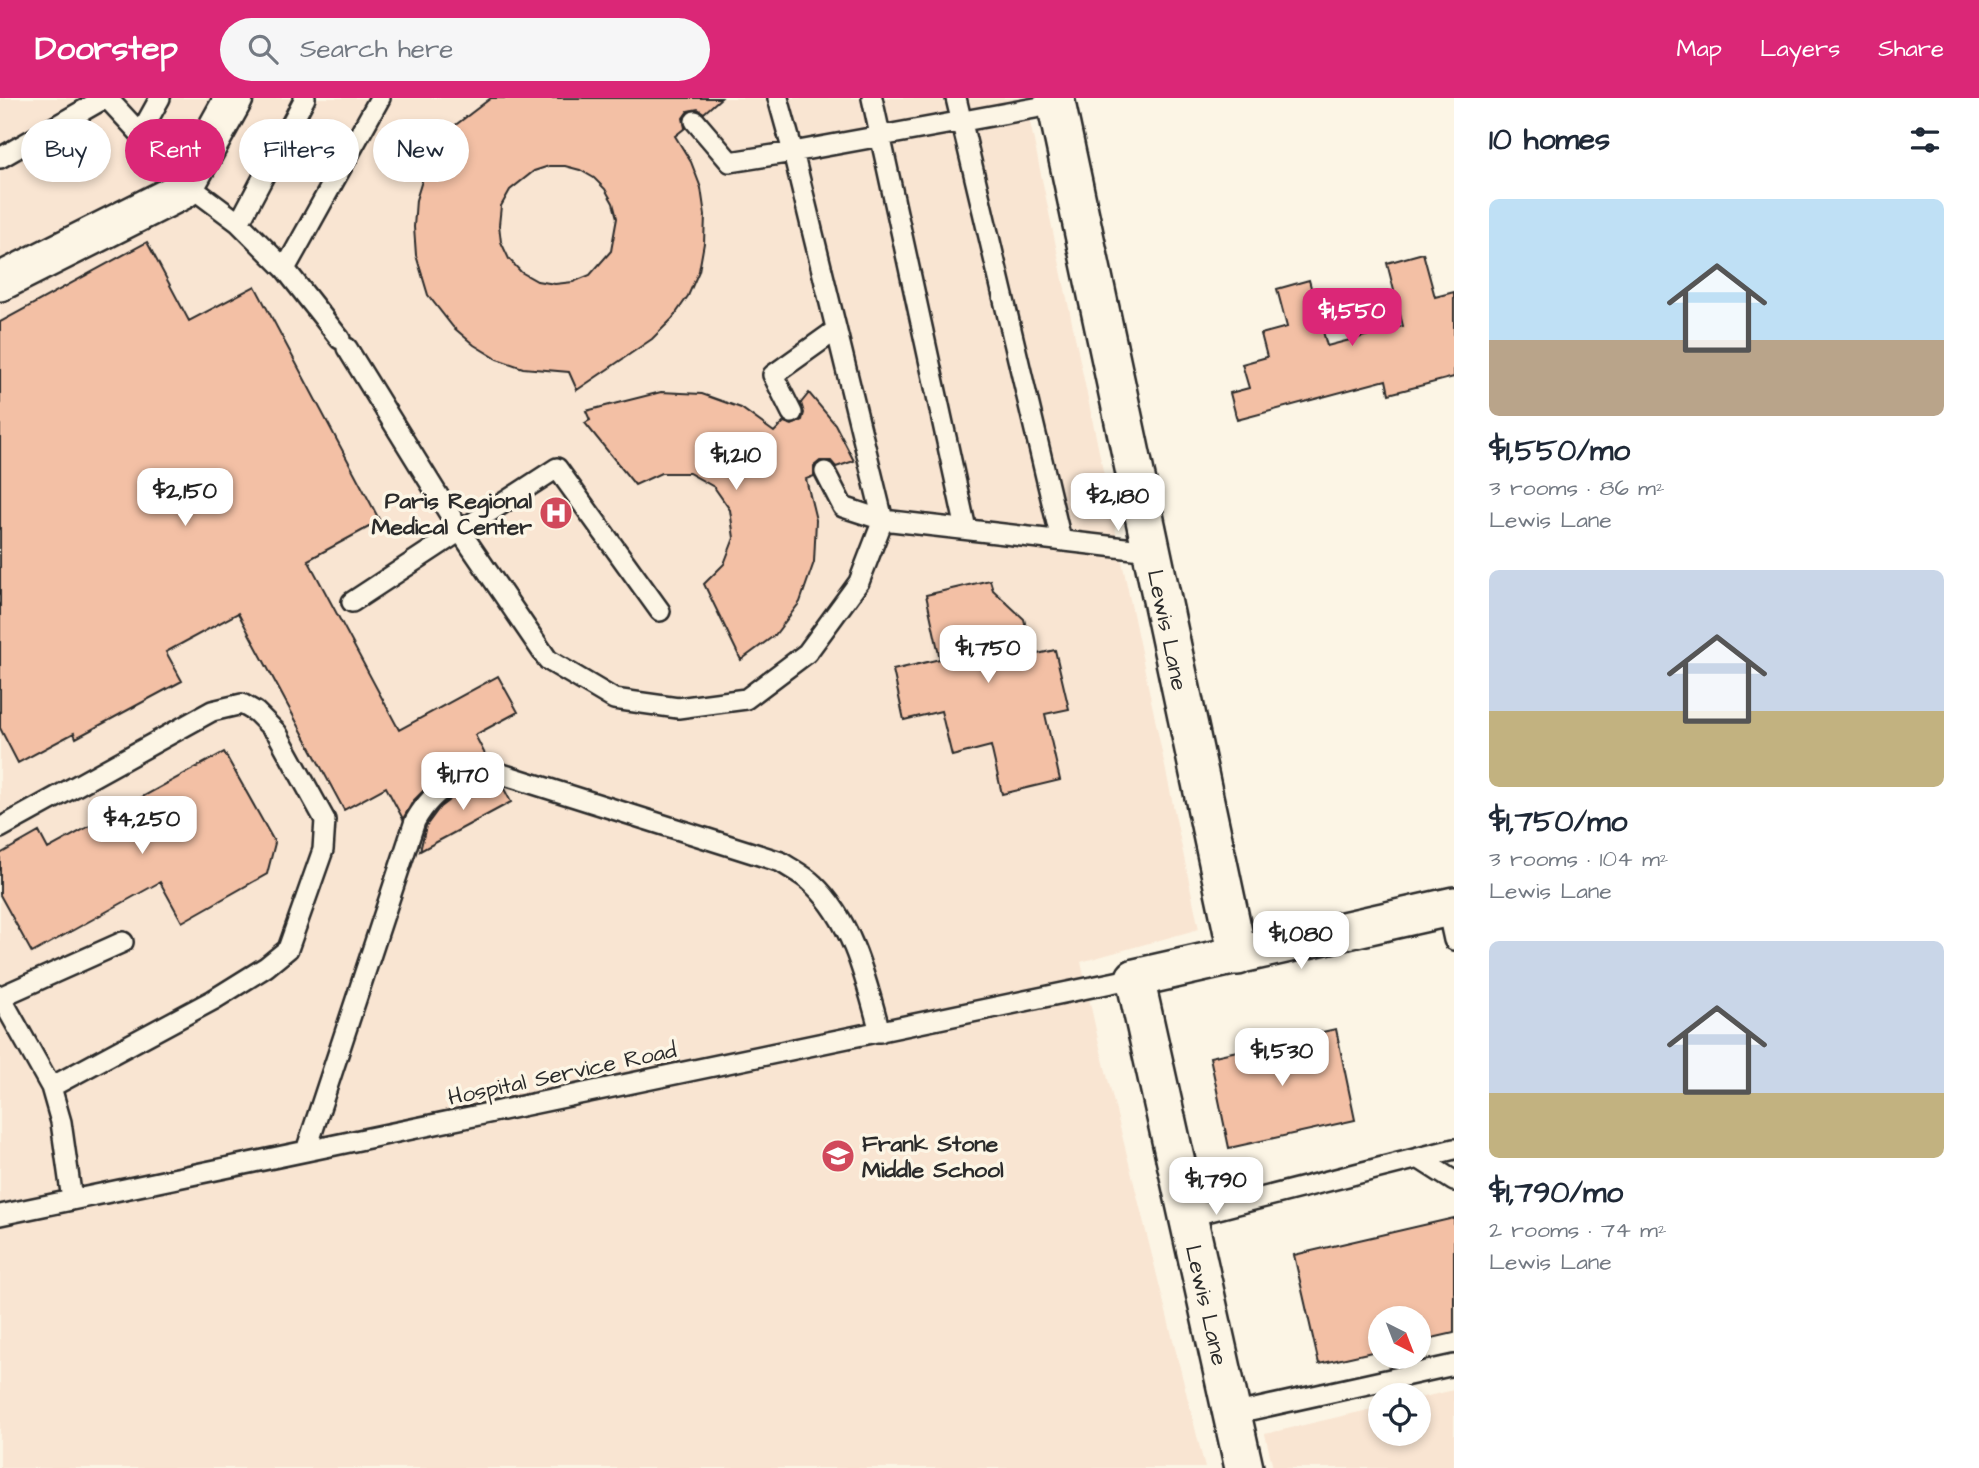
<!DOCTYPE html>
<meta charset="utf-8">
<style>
:root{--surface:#fff;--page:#f6f6f7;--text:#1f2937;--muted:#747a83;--accent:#db2777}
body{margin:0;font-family:"Architects Daughter",sans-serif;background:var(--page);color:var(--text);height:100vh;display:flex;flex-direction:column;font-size:26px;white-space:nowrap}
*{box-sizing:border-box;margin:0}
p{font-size:23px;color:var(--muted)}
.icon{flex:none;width:38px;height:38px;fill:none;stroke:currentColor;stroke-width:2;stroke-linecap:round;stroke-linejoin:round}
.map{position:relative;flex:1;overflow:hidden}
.details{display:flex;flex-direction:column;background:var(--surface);width:525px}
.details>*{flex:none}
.guide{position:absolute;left:21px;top:21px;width:665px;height:63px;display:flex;gap:14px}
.needle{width:46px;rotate:138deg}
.buttons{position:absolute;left:1368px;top:1208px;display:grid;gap:14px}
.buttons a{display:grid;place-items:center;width:63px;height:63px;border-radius:50%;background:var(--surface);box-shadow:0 4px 10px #0003;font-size:35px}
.price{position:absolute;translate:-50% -60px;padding:0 16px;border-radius:14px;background:#fff;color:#222;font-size:23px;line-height:46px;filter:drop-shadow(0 2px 4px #0008)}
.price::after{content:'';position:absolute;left:50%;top:42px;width:21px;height:16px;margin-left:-10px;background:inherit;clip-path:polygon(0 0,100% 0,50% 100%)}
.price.current{background:var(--accent);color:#fff}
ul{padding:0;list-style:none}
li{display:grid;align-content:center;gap:14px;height:371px;padding:0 35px}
li span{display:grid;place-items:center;height:217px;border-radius:10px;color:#555}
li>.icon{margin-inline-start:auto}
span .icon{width:126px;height:126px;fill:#fffc;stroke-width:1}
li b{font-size:30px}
h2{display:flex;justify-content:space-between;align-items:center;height:84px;padding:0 35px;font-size:30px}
.pill{padding:0 24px;border-radius:32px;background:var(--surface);box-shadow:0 4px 10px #0003;font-size:24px;line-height:63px}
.pill.current{background:var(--accent);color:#fff}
header{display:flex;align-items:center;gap:42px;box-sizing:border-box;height:98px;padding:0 35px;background:var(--accent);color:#fff}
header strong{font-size:33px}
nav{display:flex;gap:38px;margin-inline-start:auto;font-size:24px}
.search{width:490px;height:63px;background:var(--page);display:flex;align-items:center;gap:18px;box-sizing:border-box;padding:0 24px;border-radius:38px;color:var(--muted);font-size:26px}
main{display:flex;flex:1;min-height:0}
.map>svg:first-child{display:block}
.built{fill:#f9e5d2}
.building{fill:#f3c0a5;stroke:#2b2b2b;stroke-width:2;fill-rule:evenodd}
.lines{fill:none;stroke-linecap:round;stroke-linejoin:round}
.service-casing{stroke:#2b2b2b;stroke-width:24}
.minor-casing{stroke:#2b2b2b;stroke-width:42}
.service{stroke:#fcf5e5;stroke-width:19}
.minor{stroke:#fcf5e5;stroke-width:37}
.labels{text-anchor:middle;stroke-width:7;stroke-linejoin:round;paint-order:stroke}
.poi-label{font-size:23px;font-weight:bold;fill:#2b2b2b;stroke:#fcf5e5;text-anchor:end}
.street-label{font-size:23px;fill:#2b2b2b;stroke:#fcf5e5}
</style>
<header>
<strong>Doorstep</strong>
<div class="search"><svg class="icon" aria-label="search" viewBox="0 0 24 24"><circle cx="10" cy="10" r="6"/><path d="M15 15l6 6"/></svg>Search here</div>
<nav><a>Map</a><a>Layers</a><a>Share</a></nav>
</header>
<main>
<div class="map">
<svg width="1454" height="1370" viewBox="0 0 1454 1370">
<rect width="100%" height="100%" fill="#fcf5e5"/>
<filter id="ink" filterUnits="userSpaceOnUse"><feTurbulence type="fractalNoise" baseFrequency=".0143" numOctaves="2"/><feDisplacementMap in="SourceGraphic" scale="14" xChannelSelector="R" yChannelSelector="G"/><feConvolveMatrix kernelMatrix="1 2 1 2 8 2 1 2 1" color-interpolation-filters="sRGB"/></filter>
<g filter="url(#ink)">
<path class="built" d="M0 0H1025L1199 831 1081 864 1098 941 1205 1370H0Z
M1454 1292V1370H1273L1265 1336 1381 1309V1335H1419V1300Z"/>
<path class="building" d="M491 0H721L704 15 698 11 688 13 683 20 685 30 675 38 691 64 701 90 705 117 704 145 699 173 688 198 672 221 652 241 577 292 569 274 523 270 497 261 474 247 453 229 428 197 416 157 414 129 416 102 424 76 436 52 453 29ZM549 68H565L580 72 594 80 605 91 613 105 617 120 611 153 590 177 573 184 555 186 537 183 521 174 509 161 501 144 499 127 501 108 510 92 534 73Z
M147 144 189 223 255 188 380 423 308 462 399 632 498 578 518 614 475 637 489 664 459 669 434 682 413 703 403 721 386 689 344 712 238 515 166 554 182 583 76 640 74 635 18 665 0 630V224Z
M1423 155 1435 199 1454 194V279L1389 296 1386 282 1237 322 1230 295 1249 290 1242 266 1267 259 1261 236 1287 229 1277 191 1309 182 1327 248 1403 228 1387 165Z
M661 294 702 296 741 310 774 334 784 324 792 327 802 322 804 315 801 305 809 295 835 326 854 363 836 369 831 363H820L814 368V378L806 381 816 422 814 464 800 504 775 537 741 562 704 486 724 466 734 440 730 412 714 389 689 375H661L635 387 585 325 590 322 586 313Z
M990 482 993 492 1024 521 1033 557 1055 552 1069 611 1045 616 1060 682 1002 696 991 648 952 658 941 613 904 622 893 572 940 561 926 497Z
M224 654 275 745 267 776 182 824 160 784 32 855 0 797V756L39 734 48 751Z
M489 688 503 689 511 704 420 753 426 728 440 709 457 696Z
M1336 931 1355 1022 1229 1050 1210 959Z
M1454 1120V1235L1419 1243V1220H1381V1252L1319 1266 1294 1157Z"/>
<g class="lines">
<defs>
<path id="service" d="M107 0 187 86 239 125 285 171 340 241
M778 0 793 54 1057 6
M872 0 966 431
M956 0 1061 442
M695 23 730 64 793 54 883 422 1151 453
M140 36 160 0
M0 60 105 0
M239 125 305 0
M285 171 380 0
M347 250 460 433 352 504
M792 315 773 277 836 232
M660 513 557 370 460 433 548 562 614 601 678 610 746 601 807 555 859 484 883 422 843 409 825 374
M0 730 212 613 242 606 256 614 277 635 325 722 323 752 288 851 266 869 213 902 51 989
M1447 810 1454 842
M0 898 51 989 61 1024 72 1102
M0 899 123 844
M306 1053 415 723C435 688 463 674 502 676L781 764C791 771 804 777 813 786 853 824 866 882 880 934
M1418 1060 1454 1083
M0 1117 1135 880
M1186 1119 1454 1051
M1232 1316 1454 1267"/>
<path id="minor" d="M1055 0 1238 858
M0 184 183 92 234 0
M1244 1370 1135 880 1454 808"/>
</defs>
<use href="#service" class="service-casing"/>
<use href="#minor" class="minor-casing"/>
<use href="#service" class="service"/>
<use href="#minor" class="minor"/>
</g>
</g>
<defs>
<symbol id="hospital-disc" viewBox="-11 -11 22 22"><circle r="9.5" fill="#d1495b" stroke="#fcf5e5"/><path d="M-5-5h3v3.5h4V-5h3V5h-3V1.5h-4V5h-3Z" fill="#fff"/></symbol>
<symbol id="school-disc" viewBox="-11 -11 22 22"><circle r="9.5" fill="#d1495b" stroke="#fcf5e5"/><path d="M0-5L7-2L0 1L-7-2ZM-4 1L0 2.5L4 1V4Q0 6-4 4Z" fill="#fff"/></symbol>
</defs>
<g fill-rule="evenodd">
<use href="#hospital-disc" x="537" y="396" width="38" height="38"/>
<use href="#school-disc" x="819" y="1039" width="38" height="38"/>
</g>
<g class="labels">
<g class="poi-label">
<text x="532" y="410">Paris Regional<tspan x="532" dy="26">Medical Center</tspan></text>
<text x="862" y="1053" text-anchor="start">Frank Stone<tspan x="862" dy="26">Middle School</tspan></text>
</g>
<g class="street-label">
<text transform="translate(1168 532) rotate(78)" y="8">Lewis Lane</text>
<text transform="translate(562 975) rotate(-12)" y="8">Hospital Service Road</text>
<text transform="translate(1207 1207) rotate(77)" y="8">Lewis Lane</text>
</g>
</g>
</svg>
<div class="buttons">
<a><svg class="needle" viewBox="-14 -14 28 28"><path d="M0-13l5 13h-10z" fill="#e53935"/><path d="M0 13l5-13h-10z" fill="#747a83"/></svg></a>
<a><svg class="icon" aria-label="locate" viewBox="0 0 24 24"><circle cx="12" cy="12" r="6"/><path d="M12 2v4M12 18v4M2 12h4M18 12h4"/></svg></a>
</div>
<b class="price current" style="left:1352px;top:250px">$1,550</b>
<b class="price" style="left:736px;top:394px">$1,210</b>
<b class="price" style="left:185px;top:430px">$2,150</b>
<b class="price" style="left:1118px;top:435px">$2,180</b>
<b class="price" style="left:988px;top:587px">$1,750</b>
<b class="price" style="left:463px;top:714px">$1,170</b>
<b class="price" style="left:142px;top:758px">$4,250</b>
<b class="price" style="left:1301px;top:873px">$1,080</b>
<b class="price" style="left:1282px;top:990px">$1,530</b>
<b class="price" style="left:1216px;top:1119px">$1,790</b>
<div class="guide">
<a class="pill">Buy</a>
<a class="pill current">Rent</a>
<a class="pill">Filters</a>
<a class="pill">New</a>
</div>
</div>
<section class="details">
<h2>10 homes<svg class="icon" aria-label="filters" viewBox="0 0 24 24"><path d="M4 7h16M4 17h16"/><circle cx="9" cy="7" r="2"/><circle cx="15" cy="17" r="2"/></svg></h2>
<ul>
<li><span style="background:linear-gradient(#bfe0f5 65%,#b9a48a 0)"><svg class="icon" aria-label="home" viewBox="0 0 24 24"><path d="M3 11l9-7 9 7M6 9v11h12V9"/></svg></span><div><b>$1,550/mo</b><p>3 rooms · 86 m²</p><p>Lewis Lane</p></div></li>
<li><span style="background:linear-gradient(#c9d6e8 65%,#c2b280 0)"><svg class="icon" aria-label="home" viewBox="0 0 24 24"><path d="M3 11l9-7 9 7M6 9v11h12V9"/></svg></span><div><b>$1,750/mo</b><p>3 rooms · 104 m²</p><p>Lewis Lane</p></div></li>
<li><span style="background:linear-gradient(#c9d6e8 70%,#c2b280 0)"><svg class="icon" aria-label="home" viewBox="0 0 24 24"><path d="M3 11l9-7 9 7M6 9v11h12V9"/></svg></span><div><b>$1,790/mo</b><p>2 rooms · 74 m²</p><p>Lewis Lane</p></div></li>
</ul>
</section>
</main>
